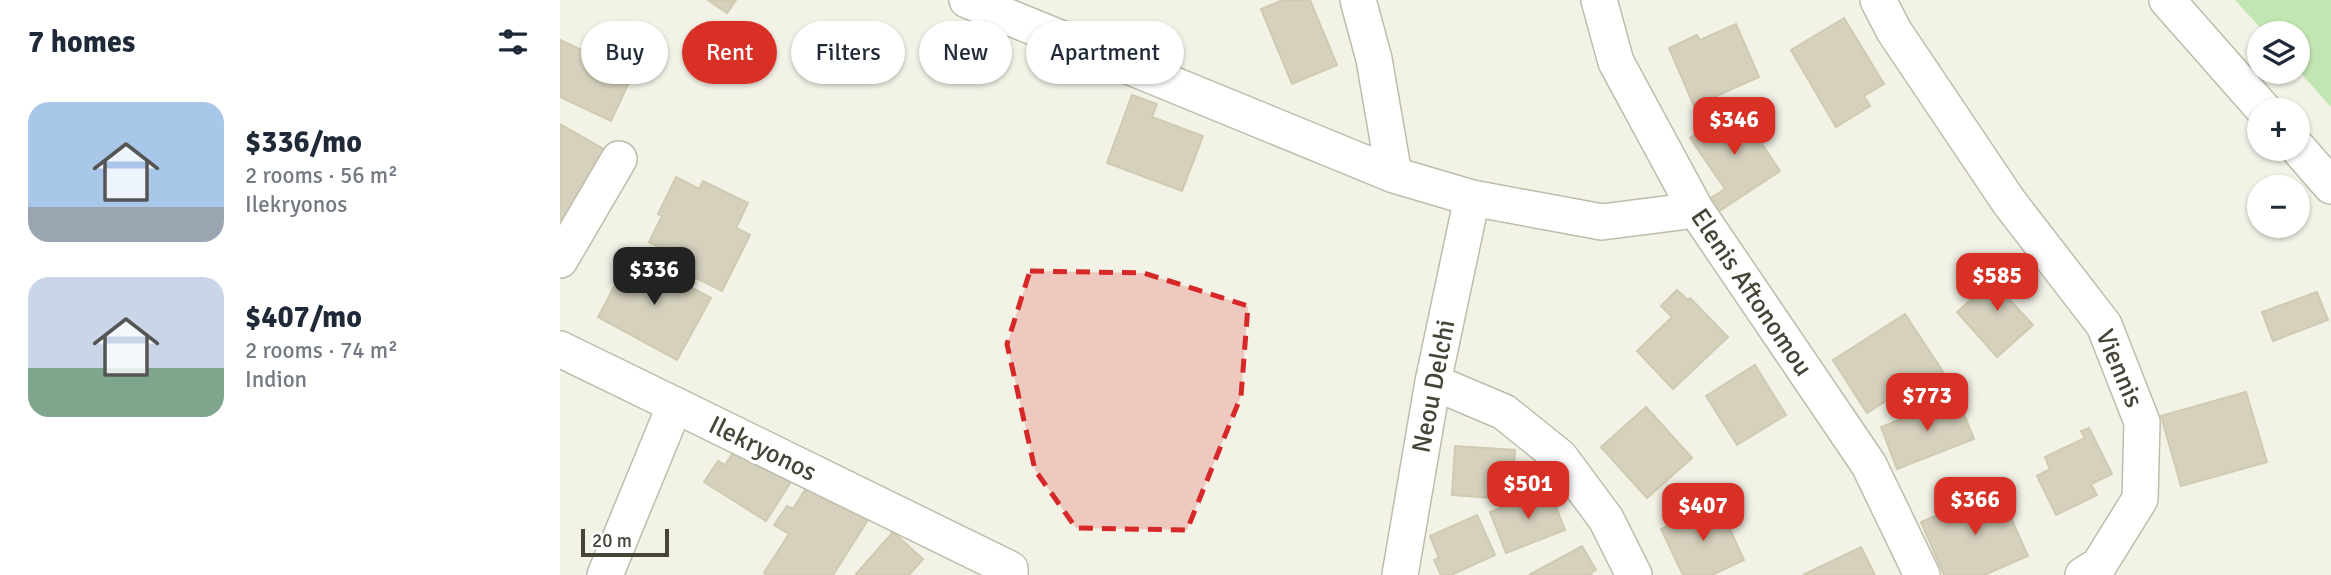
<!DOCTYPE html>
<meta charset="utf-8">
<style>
:root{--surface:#fff;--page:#f2f2f3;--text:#1f2937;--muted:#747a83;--accent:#d93025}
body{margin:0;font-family:Signika,sans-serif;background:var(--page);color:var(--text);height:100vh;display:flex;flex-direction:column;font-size:26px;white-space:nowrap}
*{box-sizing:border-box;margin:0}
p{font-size:23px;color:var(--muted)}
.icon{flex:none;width:38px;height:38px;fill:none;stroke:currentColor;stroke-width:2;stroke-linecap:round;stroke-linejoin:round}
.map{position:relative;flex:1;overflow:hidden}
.side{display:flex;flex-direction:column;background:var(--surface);width:560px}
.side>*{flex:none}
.top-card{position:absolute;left:21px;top:21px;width:665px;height:63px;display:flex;gap:14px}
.buttons{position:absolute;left:1687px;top:21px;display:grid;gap:14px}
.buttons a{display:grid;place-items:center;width:63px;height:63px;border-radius:50%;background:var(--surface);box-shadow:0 2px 5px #0004;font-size:35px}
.scale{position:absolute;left:21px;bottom:18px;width:88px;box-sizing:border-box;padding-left:7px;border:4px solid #464436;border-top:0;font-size:19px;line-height:24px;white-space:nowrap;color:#464436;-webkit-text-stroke:5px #fff;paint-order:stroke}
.price{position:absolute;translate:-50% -60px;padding:0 16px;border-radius:14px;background:var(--accent);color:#fff;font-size:23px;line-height:46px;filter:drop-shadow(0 2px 4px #0008)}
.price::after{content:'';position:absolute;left:50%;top:42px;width:21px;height:16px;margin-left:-10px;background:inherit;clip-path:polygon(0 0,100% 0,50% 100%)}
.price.selected{background:#222;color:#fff}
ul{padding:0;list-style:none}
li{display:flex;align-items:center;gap:21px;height:175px;padding:0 28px}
li span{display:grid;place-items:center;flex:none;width:196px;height:140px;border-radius:21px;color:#555}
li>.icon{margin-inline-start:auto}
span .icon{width:84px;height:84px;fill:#fffc;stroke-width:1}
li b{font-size:30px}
h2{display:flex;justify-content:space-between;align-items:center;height:84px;padding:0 28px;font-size:30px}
.tag{padding:0 24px;border-radius:32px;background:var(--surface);box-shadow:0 2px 5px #0004;font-size:24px;line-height:63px}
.tag.selected{background:var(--accent);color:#fff}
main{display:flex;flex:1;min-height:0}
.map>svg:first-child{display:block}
.green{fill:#c2e6b1}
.building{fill:#d5d1bd;stroke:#cfcab0;stroke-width:2}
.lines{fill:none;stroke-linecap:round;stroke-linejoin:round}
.minor-casing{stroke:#bebcaa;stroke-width:38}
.minor{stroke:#fff;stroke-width:35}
.marked{fill:#d62828;fill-opacity:0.2;stroke:#d62828;stroke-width:5;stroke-dasharray:14 9;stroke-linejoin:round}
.labels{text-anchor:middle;stroke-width:7;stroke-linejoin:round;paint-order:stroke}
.street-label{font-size:26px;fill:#464436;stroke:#fff}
</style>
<main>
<section class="side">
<h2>7 homes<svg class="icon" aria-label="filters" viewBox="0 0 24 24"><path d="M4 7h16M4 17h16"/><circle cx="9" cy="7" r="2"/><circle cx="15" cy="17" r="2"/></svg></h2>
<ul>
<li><span style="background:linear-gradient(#a9c7e8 75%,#9aa5b1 0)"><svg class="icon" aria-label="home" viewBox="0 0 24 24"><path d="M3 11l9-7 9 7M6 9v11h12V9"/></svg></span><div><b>$336/mo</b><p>2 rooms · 56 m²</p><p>Ilekryonos</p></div></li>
<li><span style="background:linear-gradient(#c9d6e8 65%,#7fa58c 0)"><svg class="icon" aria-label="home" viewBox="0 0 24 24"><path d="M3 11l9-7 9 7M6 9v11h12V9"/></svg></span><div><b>$407/mo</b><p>2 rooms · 74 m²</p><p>Indion</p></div></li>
</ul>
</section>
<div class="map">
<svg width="1771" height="575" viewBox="0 0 1771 575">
<rect width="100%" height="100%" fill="#f3f2e7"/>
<path class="green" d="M1675 0H1771V107L1738 70V33H1705Z"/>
<path class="building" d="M148 0H176L167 13Z
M723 0H750L777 65 732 84 701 9Z
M1284 18 1324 84 1304 96 1310 106 1276 127 1231 50Z
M1176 24 1199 77 1134 106 1109 48 1137 35 1140 40Z
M0 40 73 74 51 121 0 97Z
M572 95 597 104 592 117 643 136 622 191 547 163Z
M1177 107 1220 171 1158 212 1149 199 1165 189 1130 138Z
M0 124 54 155 14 227 0 219Z
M116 177 139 189 143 181 188 203 176 228 190 235 162 291 106 263 111 253 89 242 102 216 98 214Z
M71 255 151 298 117 360 38 317Z
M1449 266 1464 284 1448 298 1473 325 1437 357 1397 312Z
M1117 290 1128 300 1130 298 1168 337 1113 389 1077 351 1112 317 1101 306Z
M1757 292 1768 320 1713 341 1702 312Z
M1345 314 1389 381 1341 411 1332 397 1307 413 1273 360Z
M1195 365 1226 415 1177 445 1146 396Z
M1686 392 1707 462 1621 486 1601 416Z
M1397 397 1414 439 1337 469 1321 427Z
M1086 407 1132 458 1087 498 1041 447Z
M1529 428 1552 474 1531 484 1537 495 1496 515 1477 476 1490 469 1485 457 1525 438 1521 431Z
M180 442 234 477 206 521 144 482 158 461 165 465Z
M895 446 955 450 953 481 932 479V498L892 495Z
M255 474 313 512 273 575H207L204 573 229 534 214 525 227 506 233 509Z
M989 489 1005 530 946 553 930 512Z
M1438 489 1468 556 1424 575H1384L1361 522Z
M1158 503 1184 560 1152 575H1123L1101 529Z
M917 515 935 555 891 575H881L874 560 879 558 870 536Z
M333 532 363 559 349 575H297L296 574Z
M1022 546 1036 570 1031 573 1032 575H969Z
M1301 547 1315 575H1243Z"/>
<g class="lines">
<defs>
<path id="minor" d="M407 0 834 175 912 198 1042 222 1136 210
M798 0 814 59 834 175
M1039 0 1056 62 1136 210 1309 465 1362 575
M1318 0 1334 31 1449 202 1544 325 1582 422 1580 499 1539 565 1523 575
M1607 0 1704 110
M1738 148 1771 186
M0 260 59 159
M0 349 115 405
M873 382 944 412 1000 457 1046 519 1074 575
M45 575 115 405 450 569V575
M840 575 873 382 912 198"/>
</defs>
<use href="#minor" class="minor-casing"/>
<use href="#minor" class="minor"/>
</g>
<path class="marked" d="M470 271 584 273 688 306 681 396 627 530 516 528 475 470 447 344Z"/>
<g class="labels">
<g class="street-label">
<text transform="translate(1192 292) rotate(56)" y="9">Elenis Aftonomou</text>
<text transform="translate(1560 368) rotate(67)" y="9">Viennis</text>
<text transform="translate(873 386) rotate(-79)" y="9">Neou Delchi</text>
<text transform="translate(203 448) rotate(26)" y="9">Ilekryonos</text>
</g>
</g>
</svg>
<div class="buttons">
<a><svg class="icon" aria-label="layers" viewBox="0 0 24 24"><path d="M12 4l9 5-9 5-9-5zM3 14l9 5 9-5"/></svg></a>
<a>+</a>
<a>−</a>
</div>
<div class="scale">20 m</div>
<b class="price" style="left:1174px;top:157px">$346</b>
<b class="price selected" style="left:94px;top:307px">$336</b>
<b class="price" style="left:1437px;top:313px">$585</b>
<b class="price" style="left:1367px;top:433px">$773</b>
<b class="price" style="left:968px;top:521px">$501</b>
<b class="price" style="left:1415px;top:537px">$366</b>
<b class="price" style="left:1143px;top:543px">$407</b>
<div class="top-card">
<a class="tag">Buy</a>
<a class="tag selected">Rent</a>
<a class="tag">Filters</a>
<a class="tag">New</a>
<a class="tag">Apartment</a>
</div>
</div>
</main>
